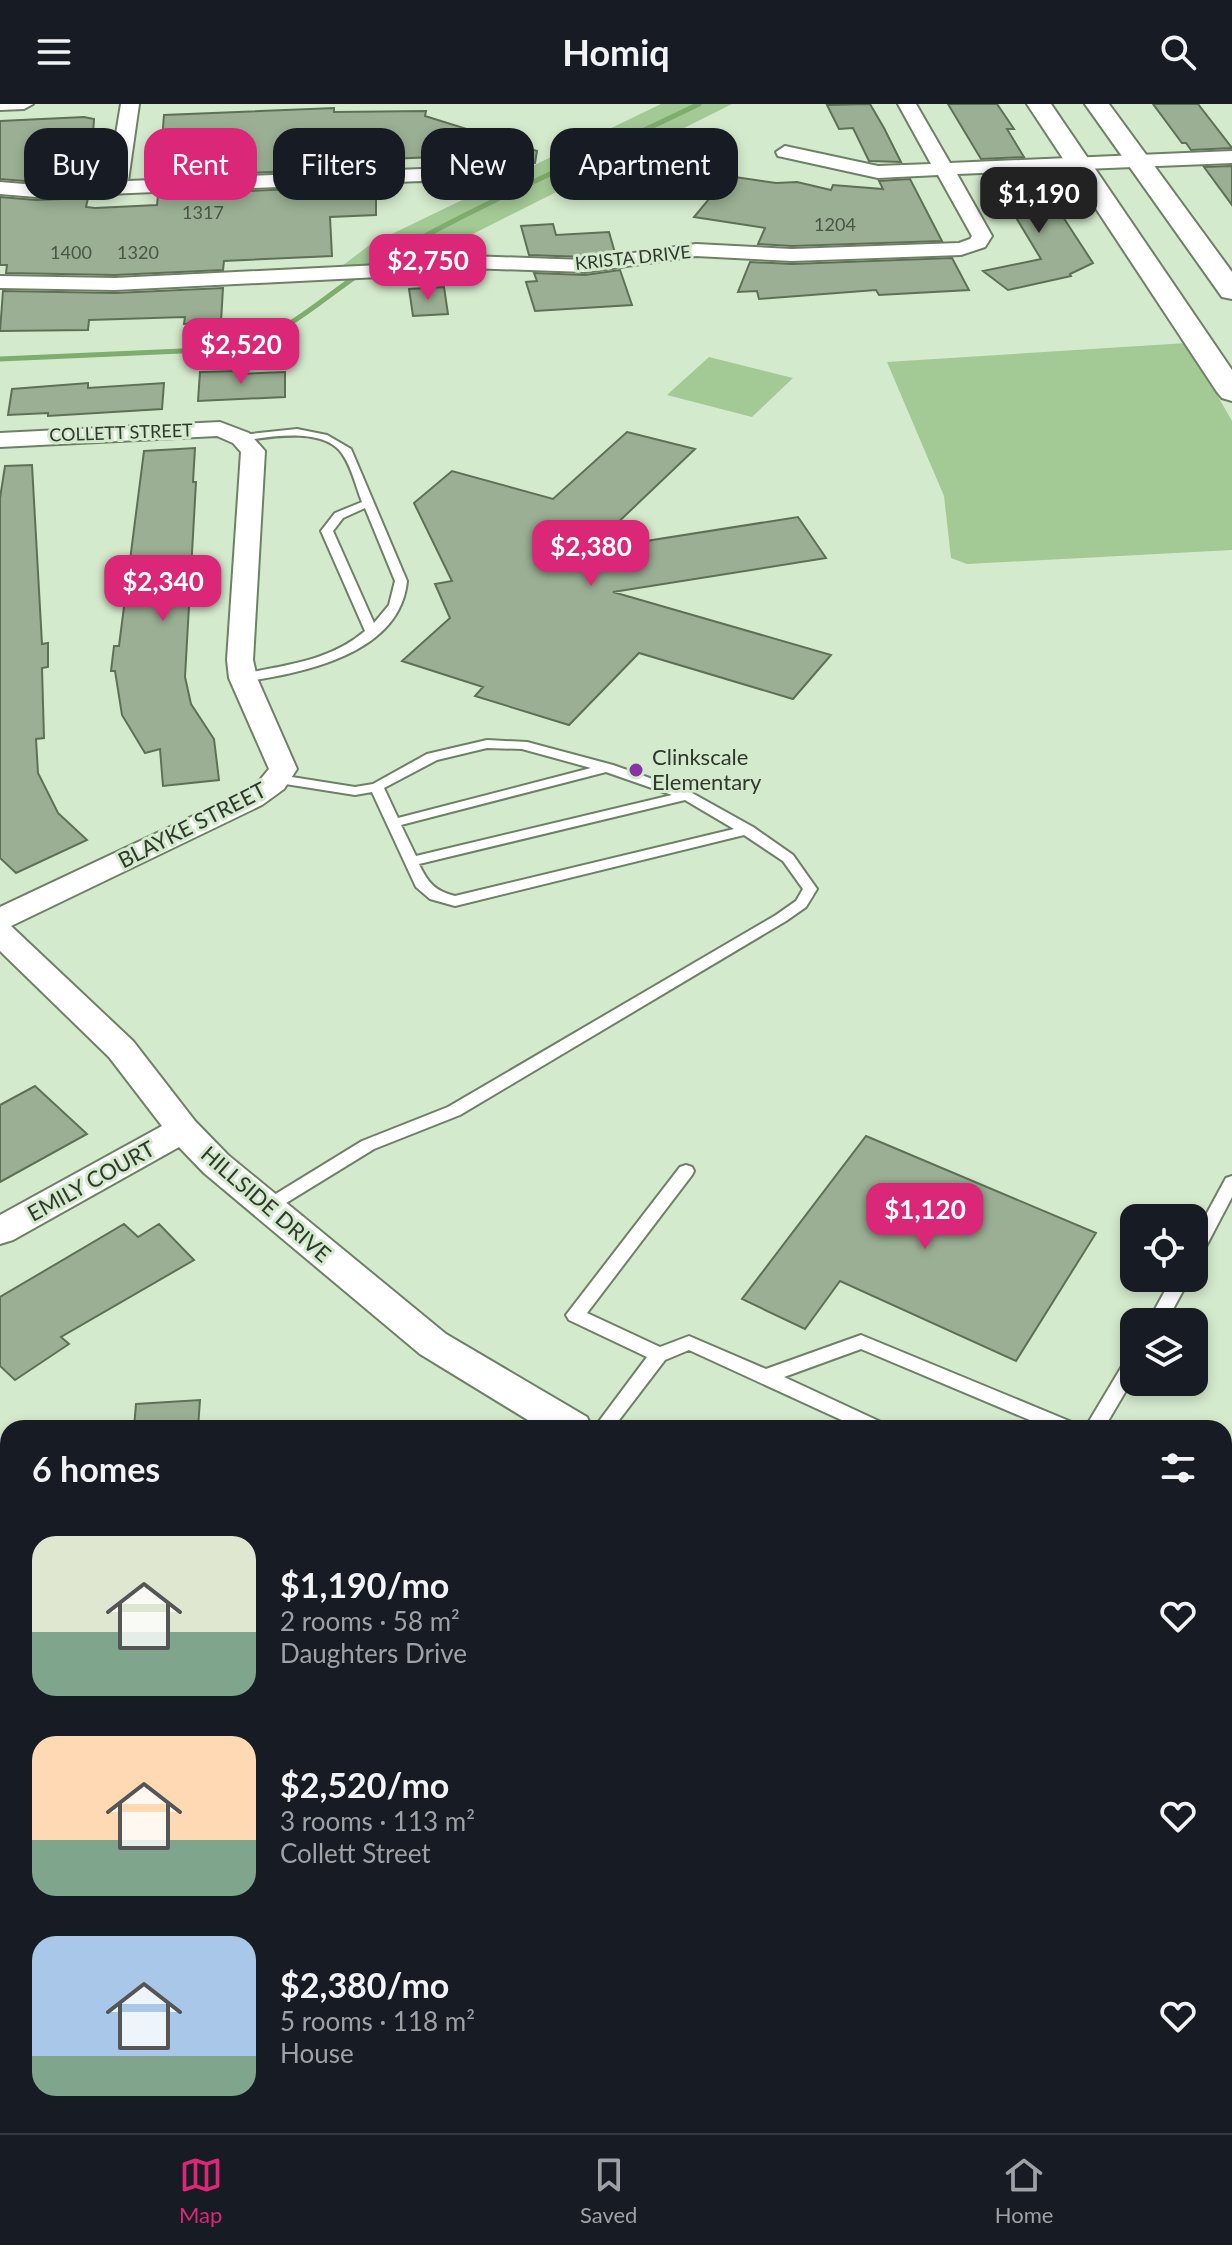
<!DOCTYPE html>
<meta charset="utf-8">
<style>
:root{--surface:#171b24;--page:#20242c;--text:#f1f3f6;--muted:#9ea1a6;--line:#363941;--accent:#db2777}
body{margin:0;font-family:Lato,sans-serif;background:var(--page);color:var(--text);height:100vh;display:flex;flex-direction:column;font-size:30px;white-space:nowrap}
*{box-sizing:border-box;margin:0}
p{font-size:26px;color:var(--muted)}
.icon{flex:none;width:44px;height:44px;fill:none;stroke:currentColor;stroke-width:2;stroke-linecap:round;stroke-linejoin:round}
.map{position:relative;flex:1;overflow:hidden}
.panel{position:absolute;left:0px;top:1316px;width:1232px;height:714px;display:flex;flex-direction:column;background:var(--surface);border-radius:24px 24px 0 0;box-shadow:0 4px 12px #0003}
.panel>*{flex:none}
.banner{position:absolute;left:24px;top:24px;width:800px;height:72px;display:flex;gap:16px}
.buttons{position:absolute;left:1120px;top:1100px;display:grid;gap:16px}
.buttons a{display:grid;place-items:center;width:88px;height:88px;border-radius:16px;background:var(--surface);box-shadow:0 4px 12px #0003;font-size:40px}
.price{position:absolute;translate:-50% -68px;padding:0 18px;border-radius:16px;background:var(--accent);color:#fff;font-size:26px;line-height:52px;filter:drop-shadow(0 2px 4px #0008)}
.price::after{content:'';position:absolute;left:50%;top:48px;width:24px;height:18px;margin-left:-12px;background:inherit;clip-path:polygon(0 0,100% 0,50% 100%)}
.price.active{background:#222;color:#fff}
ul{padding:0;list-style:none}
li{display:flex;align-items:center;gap:24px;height:200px;padding:0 32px}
li span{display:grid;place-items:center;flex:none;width:224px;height:160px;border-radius:24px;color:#555}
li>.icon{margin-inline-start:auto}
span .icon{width:96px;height:96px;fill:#fffc;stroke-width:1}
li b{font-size:34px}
h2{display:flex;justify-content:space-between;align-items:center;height:96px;padding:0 32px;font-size:34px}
.tag{padding:0 28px;border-radius:24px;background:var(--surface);box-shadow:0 4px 12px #0003;font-size:28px;line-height:72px}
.tag.active{background:var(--accent);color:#fff}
header{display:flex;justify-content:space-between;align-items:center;height:104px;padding:0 32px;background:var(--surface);font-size:36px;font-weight:700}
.tab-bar{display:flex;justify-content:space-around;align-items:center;height:112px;border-top:2px solid var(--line);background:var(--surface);font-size:22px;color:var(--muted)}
.tab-bar a{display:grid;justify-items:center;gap:4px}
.tab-bar .active{color:var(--accent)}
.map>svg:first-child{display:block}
.green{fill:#a3c995}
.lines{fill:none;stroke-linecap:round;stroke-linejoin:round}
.stream{stroke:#7fad6d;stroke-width:5}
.building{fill:#9aaf93;stroke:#5e7156;stroke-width:2}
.service-casing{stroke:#6e8166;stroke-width:4}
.minor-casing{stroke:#6e8166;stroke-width:4}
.secondary-casing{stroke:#6e8166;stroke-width:4}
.service{fill:#fff;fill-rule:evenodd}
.minor{fill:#fff;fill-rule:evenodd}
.secondary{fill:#fff;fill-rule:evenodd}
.poi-dot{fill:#8733a1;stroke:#d4eacc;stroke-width:3}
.labels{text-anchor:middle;stroke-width:6;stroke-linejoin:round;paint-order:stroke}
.number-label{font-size:18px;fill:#4a5646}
.far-street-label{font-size:18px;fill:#30382d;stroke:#d4eacc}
.poi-label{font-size:22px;fill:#30382d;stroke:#d4eacc;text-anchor:start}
.street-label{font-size:22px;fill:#30382d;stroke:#d4eacc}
</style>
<header><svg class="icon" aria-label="menu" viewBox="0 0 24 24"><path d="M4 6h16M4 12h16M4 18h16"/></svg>Homiq<svg class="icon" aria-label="search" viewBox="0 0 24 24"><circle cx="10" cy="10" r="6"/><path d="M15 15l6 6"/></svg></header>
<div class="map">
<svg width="1232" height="2029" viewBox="0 0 1232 2029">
<rect width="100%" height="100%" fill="#d4eacc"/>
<path class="green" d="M661 0H732L423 155 353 164 342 162 371 140Z
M1187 239 1232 317V446L967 460 951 454 944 392 887 258Z
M709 253 793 274 752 313 667 291Z"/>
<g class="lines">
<path class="stream" d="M0 255 227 245C291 233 328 186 383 155 484 97 594 51 699 0"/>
</g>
<path class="building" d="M870 0 884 24 901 58 869 57 853 24 839 25 827 1Z
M948 0H997L1014 25H1007L1024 53 981 55Z
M1153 0H1198L1232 44 1191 46 1186 39H1182Z
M334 4V8L426 7 425 12 537 47 535 59 433 48 434 53 293 59V67L159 73 164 11Z
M84 13 94 15 90 76 36 78 0 75V17Z
M1232 62V101L1204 63Z
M1035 70 1093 159 1070 170 1071 172 1008 186 983 167 1041 155 991 72Z
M728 72 776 79 797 78 831 86 833 81 883 85 879 77 910 75 942 137 792 142 758 140 765 124 694 113Z
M293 85V90L376 94V111L330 113 332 152 224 157 223 166 115 171 6 169 7 161H0V93L36 96 88 94 86 103 95 104 157 101 158 91Z
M553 120 556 131 609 128 615 149 585 153 529 151 521 122Z
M952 154 969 186 879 191 876 186 759 195 757 187 738 188 750 158 792 160Z
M620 166 632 201 535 207 526 178 537 177 534 169 585 171Z
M444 183 448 210 413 212 409 185Z
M223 184 221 218 184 220 185 213 89 216 88 226 0 227 3 187 115 189Z
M239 267V270L285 268V293L198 297 200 268Z
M88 279V284L164 279 162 305 48 312V309L8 311 12 285Z
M627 328 695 345 589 446 798 413 826 454 613 488 831 551 793 595 639 549 569 621 475 592 483 583 402 557 450 514 435 480 452 477 414 399 452 367 553 395Z
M195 344 193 378H196L185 573 191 600 214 635 219 676 163 682 160 645 145 649 122 611 115 567H111L114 542H119L144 347Z
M32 361 42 540 48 539V563L42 564 44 634 36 635 38 669 58 709 87 736 16 769 0 754V394L5 362Z
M35 982 87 1030 0 1078V1001Z
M866 1032 1096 1129 1016 1257 840 1177 805 1225 742 1195Z
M124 1120 138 1133 159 1120 194 1156 61 1233 69 1240 15 1276 0 1262V1193Z
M200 1296 198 1324H134L136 1300Z"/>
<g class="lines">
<defs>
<path id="service" d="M297 325 327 331 351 345 407 477C400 551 301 569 243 578L237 574 238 571C283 561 329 558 365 527L321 427 335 409 362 398C356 383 352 364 343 351 325 322 268 333 241 337L235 334 241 331ZM365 404 395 477 389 501 374 519 333 427 343 414Z
M487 636 527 638 613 661 692 689 753 723 793 751 817 785 806 803 786 817 460 1011 374 1045 273 1107H261L259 1103 261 1099 362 1037 448 1003 776 811 796 797 803 785 783 757 744 731 455 802 430 795 416 783 372 688 355 691 279 679 272 675 279 671 355 683 373 680 427 650ZM487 644 522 645 591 664 398 714 384 684 437 656ZM606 668 672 691 416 752 401 721ZM685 696 734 725 455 792C435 787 428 779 419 760Z
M686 1061 692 1063 694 1067 692 1071 587 1209 660 1243 689 1232 766 1265 861 1231 1074 1319 1077 1324H1049L861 1245 784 1273 883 1319 886 1324H859L689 1246 665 1256 613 1324H594L647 1253 569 1216 566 1211 680 1063Z
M1232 1072V1093L1200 1154 1194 1155V1133L1226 1074Z
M1172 1174H1190L1166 1218H1148Z
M1134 1250V1273L1104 1324H1085L1128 1252Z"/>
<path id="minor" d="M0 0H33L24 5 0 6Z
M121 0H139L128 77 421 65 454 68 464 74 454 80 421 77 36 93 0 90V78L36 81 108 78Z
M898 0H916L950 59 1232 47V59L957 70 992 132 985 143 961 151 792 157 696 152 585 168 442 163 379 173 115 186 0 184V172L115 174 379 161 442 151 585 156 696 140 792 145 959 139 970 135 972 132 938 71 878 74 778 52 776 48 785 42 878 62 931 60Z
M220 318 249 329 265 347 253 556 257 574 297 665 284 685 262 701 11 822 133 937 195 1017 228 1051 446 1230 587 1313 592 1324H541L420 1250 204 1069 179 1043 13 1136 0 1140V1111L162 1022 109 953 0 847V803L242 689 260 676 269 665 229 574 227 556 241 348 233 339 217 332 0 343V329Z
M1224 1617 1232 1620V1661L1224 1658Z"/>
<path id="secondary" d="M1027 0H1051L1232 266V297L1222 294 1217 288Z
M1085 0H1109L1232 168V195L1222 193Z
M1232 1638V1703L1224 1706V1641Z
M1232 1986V2029H1195L1198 2022H1224V1989Z
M1027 2022H1091L1088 2029H1024Z"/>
</defs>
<use href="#service" class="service-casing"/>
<use href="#minor" class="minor-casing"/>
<use href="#secondary" class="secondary-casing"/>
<use href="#service" class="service"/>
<use href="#minor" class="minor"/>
<use href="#secondary" class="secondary"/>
</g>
<circle class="poi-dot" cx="636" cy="666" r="8"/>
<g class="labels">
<g class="number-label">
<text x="203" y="115">1317</text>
<text x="835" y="127">1204</text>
<text x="71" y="155">1400</text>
<text x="138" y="155">1320</text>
</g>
<g class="far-street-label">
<text transform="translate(633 154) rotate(-6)" y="6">KRISTA DRIVE</text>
<text transform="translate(121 329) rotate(-2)" y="6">COLLETT STREET</text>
</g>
<g class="poi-label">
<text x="652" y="661">Clinkscale<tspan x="652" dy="25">Elementary</tspan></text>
</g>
<g class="street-label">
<text transform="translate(192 721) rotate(-27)" y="8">BLAYKE STREET</text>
<text transform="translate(91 1077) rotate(-29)" y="8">EMILY COURT</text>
<text transform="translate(266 1100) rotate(41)" y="8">HILLSIDE DRIVE</text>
</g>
</g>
</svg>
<div class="buttons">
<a><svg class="icon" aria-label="locate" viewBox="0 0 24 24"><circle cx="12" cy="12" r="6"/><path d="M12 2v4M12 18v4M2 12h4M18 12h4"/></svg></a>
<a><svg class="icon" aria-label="layers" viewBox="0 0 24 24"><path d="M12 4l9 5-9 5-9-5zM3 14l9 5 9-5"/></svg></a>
</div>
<b class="price active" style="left:1039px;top:131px">$1,190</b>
<b class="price" style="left:428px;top:198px">$2,750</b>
<b class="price" style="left:241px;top:282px">$2,520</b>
<b class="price" style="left:591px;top:484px">$2,380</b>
<b class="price" style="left:163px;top:519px">$2,340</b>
<b class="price" style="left:925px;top:1147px">$1,120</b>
<div class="banner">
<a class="tag">Buy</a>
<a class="tag active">Rent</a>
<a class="tag">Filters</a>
<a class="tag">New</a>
<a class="tag">Apartment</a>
</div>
<section class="panel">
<h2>6 homes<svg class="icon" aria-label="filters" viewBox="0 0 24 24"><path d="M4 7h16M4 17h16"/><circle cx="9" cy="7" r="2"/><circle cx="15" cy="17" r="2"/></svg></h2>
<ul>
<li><span style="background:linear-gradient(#dfe7d0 60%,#7fa58c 0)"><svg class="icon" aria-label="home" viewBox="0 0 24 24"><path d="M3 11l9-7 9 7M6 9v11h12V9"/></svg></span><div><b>$1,190/mo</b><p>2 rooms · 58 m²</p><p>Daughters Drive</p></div><svg class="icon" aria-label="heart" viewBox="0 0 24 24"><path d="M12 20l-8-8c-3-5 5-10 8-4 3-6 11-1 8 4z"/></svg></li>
<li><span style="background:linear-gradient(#ffd9b3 65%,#7fa58c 0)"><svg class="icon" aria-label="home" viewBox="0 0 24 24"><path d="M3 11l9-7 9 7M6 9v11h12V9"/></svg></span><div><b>$2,520/mo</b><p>3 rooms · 113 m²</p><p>Collett Street</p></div><svg class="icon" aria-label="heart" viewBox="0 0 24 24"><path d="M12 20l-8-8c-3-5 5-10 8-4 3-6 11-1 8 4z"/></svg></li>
<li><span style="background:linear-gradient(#a9c7e8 75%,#7fa58c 0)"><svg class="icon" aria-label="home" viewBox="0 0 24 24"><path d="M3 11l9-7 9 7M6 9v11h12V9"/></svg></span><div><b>$2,380/mo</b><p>5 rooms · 118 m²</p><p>House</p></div><svg class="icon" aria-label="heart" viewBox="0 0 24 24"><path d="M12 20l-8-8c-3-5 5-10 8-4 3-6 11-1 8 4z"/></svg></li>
</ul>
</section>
</div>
<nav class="tab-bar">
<a class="active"><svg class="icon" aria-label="map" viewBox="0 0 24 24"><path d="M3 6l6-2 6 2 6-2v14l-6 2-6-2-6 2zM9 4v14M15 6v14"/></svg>Map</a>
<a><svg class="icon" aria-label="saved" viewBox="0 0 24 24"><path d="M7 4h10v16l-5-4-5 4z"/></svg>Saved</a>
<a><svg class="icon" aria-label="home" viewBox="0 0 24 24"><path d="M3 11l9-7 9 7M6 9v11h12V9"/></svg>Home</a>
</nav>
